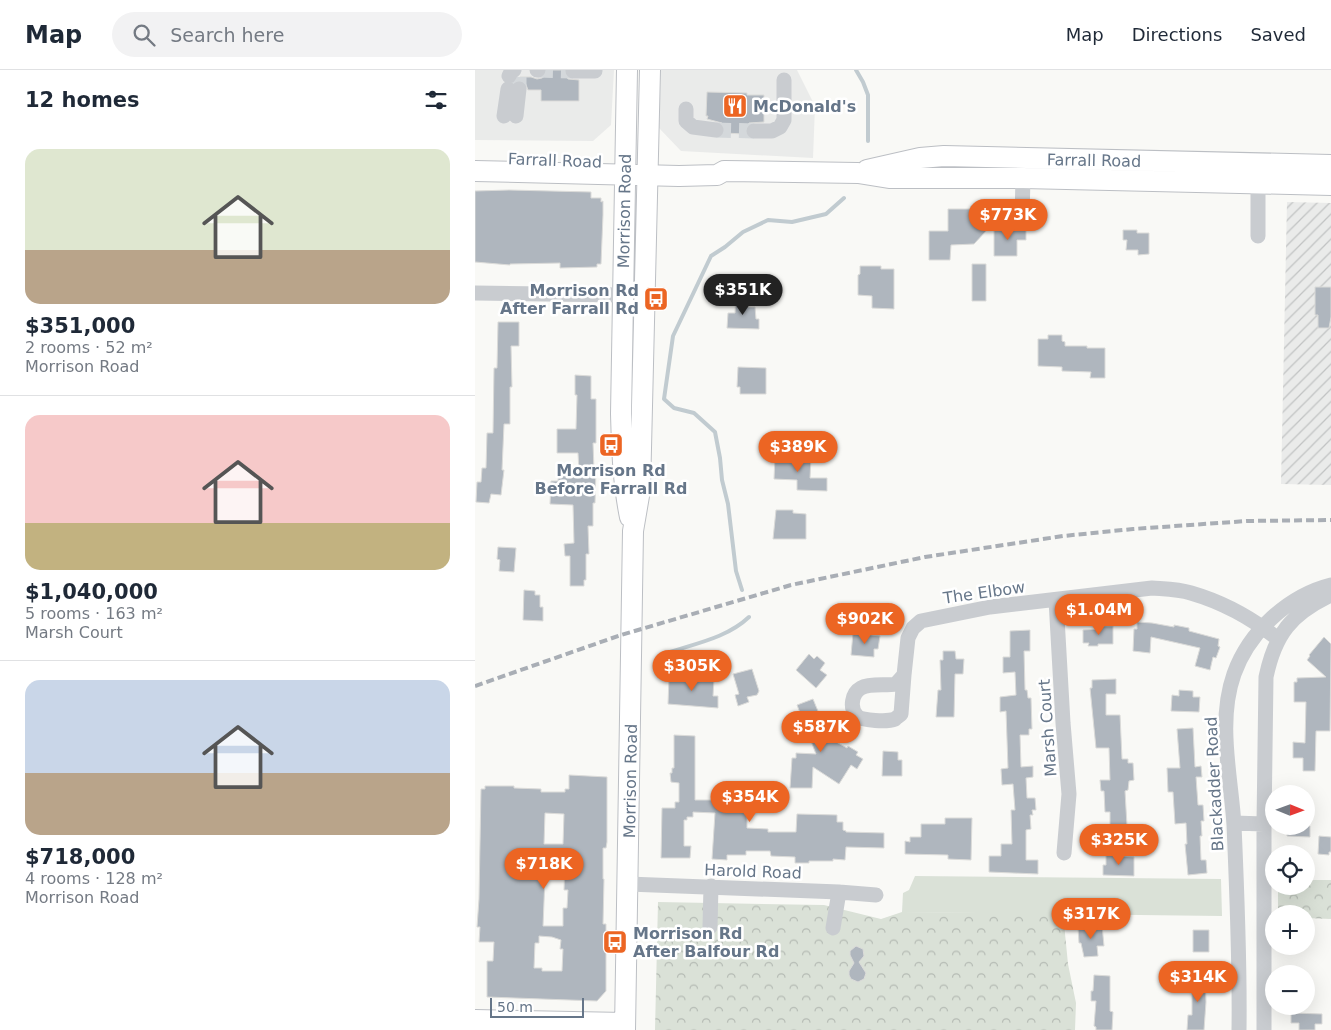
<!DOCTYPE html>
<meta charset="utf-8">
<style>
:root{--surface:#fff;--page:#f2f2f3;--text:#1f2937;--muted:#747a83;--line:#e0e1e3;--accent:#ec6523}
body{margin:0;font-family:"DejaVu Sans",sans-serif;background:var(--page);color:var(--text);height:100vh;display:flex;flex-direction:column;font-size:19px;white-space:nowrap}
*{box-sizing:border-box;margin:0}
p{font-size:16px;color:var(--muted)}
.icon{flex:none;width:28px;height:28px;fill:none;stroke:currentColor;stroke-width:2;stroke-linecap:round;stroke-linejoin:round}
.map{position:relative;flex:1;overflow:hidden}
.panel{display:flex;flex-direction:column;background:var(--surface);width:475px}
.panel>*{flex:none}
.needle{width:32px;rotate:91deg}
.controls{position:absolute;left:790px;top:715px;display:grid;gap:10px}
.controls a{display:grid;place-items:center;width:50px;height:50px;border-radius:50%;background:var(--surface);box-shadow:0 5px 20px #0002;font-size:25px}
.scale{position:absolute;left:15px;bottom:12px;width:94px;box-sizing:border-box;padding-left:5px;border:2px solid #667689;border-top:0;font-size:14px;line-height:18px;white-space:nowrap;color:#667689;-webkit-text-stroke:4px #fff;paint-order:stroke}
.price{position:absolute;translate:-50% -42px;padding:0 11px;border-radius:18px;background:var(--accent);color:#fff;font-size:16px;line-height:32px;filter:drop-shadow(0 1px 2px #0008)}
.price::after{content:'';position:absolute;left:50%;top:30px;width:15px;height:11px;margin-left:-8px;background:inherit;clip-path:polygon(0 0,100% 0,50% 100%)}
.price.active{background:#222;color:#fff}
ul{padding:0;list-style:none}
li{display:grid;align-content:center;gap:10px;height:265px;padding:0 25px}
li+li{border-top:1px solid var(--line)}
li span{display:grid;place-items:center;height:155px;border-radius:15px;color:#555}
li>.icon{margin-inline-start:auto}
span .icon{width:90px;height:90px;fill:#fffc;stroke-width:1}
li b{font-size:21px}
h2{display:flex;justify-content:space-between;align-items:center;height:60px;padding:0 25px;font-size:21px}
header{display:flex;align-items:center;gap:30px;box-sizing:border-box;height:70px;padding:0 25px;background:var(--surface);border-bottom:1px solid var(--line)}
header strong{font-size:24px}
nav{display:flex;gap:28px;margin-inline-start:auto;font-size:18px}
.search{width:350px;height:45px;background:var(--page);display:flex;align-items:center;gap:12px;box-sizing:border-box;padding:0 18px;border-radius:28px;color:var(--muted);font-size:19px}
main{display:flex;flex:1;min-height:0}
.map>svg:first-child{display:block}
.built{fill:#eaebea}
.industrial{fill:url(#industrial-furrows)}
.green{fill:#dae1d7}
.park{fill:url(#park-crowns)}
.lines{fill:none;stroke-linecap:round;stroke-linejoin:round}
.stream{stroke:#c1cbd0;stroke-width:4}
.building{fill:#afb6be;stroke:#dbdbd9;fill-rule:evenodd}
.minor-tunnel{stroke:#d4d8db;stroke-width:15;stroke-dasharray:15 8;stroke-linecap:butt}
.major-casing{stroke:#bcbfc4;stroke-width:22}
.minor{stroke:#c9ccd0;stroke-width:15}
.major{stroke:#fff;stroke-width:20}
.rail{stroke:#a9aeb5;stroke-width:4;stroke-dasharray:8 4;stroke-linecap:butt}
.labels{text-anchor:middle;stroke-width:5;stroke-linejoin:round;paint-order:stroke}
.poi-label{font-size:16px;font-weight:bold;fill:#667689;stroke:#fff;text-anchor:start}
.street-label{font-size:16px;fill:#667689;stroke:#fff}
</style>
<header>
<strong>Map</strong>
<div class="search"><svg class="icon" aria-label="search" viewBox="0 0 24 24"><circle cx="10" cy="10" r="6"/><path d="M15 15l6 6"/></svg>Search here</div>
<nav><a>Map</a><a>Directions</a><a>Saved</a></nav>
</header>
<main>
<section class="panel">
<h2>12 homes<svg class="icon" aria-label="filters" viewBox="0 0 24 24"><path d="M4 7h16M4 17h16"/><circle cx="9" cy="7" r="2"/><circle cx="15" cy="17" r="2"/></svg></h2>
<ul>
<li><span style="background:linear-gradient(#dfe7d0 65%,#b9a48a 0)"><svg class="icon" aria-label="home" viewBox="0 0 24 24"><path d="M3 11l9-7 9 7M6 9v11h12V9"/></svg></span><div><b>$351,000</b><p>2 rooms · 52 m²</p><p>Morrison Road</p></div></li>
<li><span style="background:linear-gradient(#f6c9c9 70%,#c2b280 0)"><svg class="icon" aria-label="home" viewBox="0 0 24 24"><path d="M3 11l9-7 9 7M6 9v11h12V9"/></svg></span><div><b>$1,040,000</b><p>5 rooms · 163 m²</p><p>Marsh Court</p></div></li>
<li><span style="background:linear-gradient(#c9d6e8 60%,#b9a48a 0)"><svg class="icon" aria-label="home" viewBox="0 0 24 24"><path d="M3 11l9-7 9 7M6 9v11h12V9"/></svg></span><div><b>$718,000</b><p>4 rooms · 128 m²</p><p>Morrison Road</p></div></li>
</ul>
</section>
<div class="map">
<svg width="856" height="960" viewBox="0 0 856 960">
<defs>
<pattern id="industrial-furrows" width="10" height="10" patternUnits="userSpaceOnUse" patternTransform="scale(1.25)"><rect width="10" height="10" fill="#eaebea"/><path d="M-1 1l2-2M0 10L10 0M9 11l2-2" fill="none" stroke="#c1c3c3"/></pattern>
<pattern id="park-crowns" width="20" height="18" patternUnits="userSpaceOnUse" patternTransform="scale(1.25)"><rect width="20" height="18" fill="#dae1d7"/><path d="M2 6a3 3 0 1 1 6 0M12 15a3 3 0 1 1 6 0" fill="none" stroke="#b5bbb4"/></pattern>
</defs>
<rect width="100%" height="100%" fill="#f9f9f6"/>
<path class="built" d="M0 0H139L136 55 118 71 0 70Z
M186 0H322L340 36 338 88 206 81 184 58Z"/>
<path class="industrial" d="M812 132 856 133V415L806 414Z"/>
<path class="green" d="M440 806 746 809 747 846 427 842 428 823 434 820Z"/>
<path class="park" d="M831 810H856V849L831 848V844H803V816H831Z
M183 832 349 835 406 849 427 842 588 843 593 894 601 933 600 960H180Z"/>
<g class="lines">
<path class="stream" d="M381 0 388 12 393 25V71
M267 520 261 501 253 434 247 410 245 388 240 362 219 343 199 338 189 329 198 266 236 186 250 177 268 162 293 150 317 152 351 144 369 128
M195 582C223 573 253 567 274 547"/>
</g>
<path class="building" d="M72 0H89L90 5 93 9 104 10V31H66V20H53L50 12 42 10 45 7H56L62 9 67 8 71 5Z
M232 22 272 23V25H289V52L274 53 271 57 270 64 249 63 250 57 247 53 232 49 233 46H231Z
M34 120 116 122V128H126V132L128 131V145L126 194H122V197L85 198V193L35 194V195L0 192V121Z
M496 136H512V160L499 174 476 175 475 190H454V161H473V139H495Z
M519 158 551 159V170H542V186H519Z
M648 160H662V163H674V184L663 185V180H651L652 170H648Z
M497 194H511V231H497Z
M385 196H406V199H419V239L397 238V226L383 225V205L385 204Z
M840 217H856V247L854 258H843V245H840Z
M261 226 272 227 273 237H280L281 249H284V259L252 258 253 243H260Z
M23 252H44V276H36L37 317H35V354H29L27 400H29L26 425 16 424 14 433 1 432 2 412H6L7 398H11L12 363H18L19 298H22Z
M573 265H587V271L590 272V276H612V278H630V308H615L616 302 587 301V297L563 296V269H573Z
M263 297 291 298V324H265V317H262Z
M100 305 116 306V329H121V373H118L119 400H121L120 433H118V456H113L114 484H111V510H109V516H95V486H90L89 474 99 473 98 435 75 434 76 411H83V402H104L103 383H82V359H101L102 325H100Z
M300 386 336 387 335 408H352V421L322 420V410L299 409Z
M301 440H318V443L331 444V469H298Z
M23 477 41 478 39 502 24 501 25 490 22 489Z
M49 520 60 521V525H65V537H68V551L48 550Z
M662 552 677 553 699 557V555L714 558V561L744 569 743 576 745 577 741 588 738 587 735 600 720 596 725 578 676 567 675 583 658 581 659 559H662Z
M627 556H638V574H623V576H613L614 573H608V560L627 559Z
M555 560V581H549L550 620H552L553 628H556L557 659H554V665H545L546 697 558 696V707L551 708 552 728H560L561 740H557L558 745H555L556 759 551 760V790H563V804L514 802V786H526V774H537L536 740H540L538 714 527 715 526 699 533 698 531 641 525 642V627L541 625 540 602 528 603V587H535V561Z
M378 563 405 566 403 579H399V587L376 585Z
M849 567 856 574 855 661H841L840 701H828V688H818V672L830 673 831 632H819V612H822V608L851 607 832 590 835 586 834 585Z
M468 581H480L481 589H489L488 604H480L479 647H461L463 620H466L465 590H468Z
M334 584 339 589 342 586 350 593 345 600 352 605 341 618 321 600Z
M277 599 284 621 282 625 272 627 274 632 263 636 260 625 264 624 258 604Z
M203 604 220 605 219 608 239 609 238 626H243V638L193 634 194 608H202Z
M641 609V624H631V645H645L647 689H653V693H658L659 710 654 711 653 720 650 721 652 756H635V742H630L629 721H626L625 710H635L634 678H621L615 618H617V610Z
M704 620 718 621V627H725L724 642 696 641 697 625 704 626Z
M338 629 354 668 372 678 373 676 383 682 381 685 388 689 382 699 376 695 364 714 338 697 337 718H315L317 688H321V683L341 684 322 635Z
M718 658 720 697 726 696 727 707H721L723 735H728L729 751H726L727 766H725L726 790H731L732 803 713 805 710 774H712L711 753 700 754 698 722H693L692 698H705L702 659Z
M199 665 220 666V730H240V724H272V758L293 759V762H321L322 744 362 745V752H368V760L371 761V762L409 763V778L371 777 370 790 358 789V791H334V793H320V787L296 786 295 781H271V785H252V790L237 789 240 743 218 742V747H212V750H209V776H216L215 788H186L187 738H200V732H204V713L196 712 195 703H197V698H199Z
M408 681 423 682V690H427V706H407Z
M94 705 132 707V772L131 778H128V809H129L128 854H131V921L122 931 12 927V891H18L19 872H4L5 857H2L4 829 6 719H10V716H39V718L66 719V722H90V719H94ZM70 743 89 744 88 774H69ZM71 783 83 784 90 790 89 820H93L92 838H88V856H68ZM64 866 77 867 86 870 85 879H88L87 901H67V898H59L60 873H64Z
M470 748H497L496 790 473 789V785L430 784V771L435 772V767H446V754H470Z
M812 756H835V767L812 766Z
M844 766 856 767V782H854V785L843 784Z
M631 785 659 787V806L628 805V795H631Z
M627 855 629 876H622L623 886 609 887 606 873H604L603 857Z
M718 860H734V882H718Z
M381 876 388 879 389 886 384 892 391 903 389 909 383 912 376 909 374 905V901L379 893 375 885V881Z
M717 904H730L731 932 729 960H712L713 945H717Z
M619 905 635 906V941L638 942 637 960H621V957L619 956 621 931H616V921H618Z
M816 943 847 944V954H840V960H824V953H816Z"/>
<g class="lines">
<path class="minor-tunnel" d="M63 0 98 1
M44 7V19
M241 60 279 61"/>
<defs>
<path id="major" d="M152 0 146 344C147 379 148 413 155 447
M392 100 445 88 469 86 856 95
M0 101 204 106 242 105 249 101 383 103 414 108H548L856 115
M0 950 150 953
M150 960 158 461 165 420 175 0"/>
</defs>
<use href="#major" class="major-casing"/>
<path class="minor" d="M62 0H63
M98 1H120
M34 6 36 2 39 0
M211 39V51L218 57 241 60
M29 46 33 19
M41 46 44 19
M279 61H297L305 57 309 50V10
M783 113V166
M547 147 548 108
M0 223 147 225
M581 530 588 653 594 724 589 783
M429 605 426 644C425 645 421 648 420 649 413 652 387 651 382 646 374 638 377 623 386 618 395 613 411 616 421 614L429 605 433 568 438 558 446 551 515 537 677 518C690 519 703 519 716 523 747 532 778 549 803 569
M759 753 789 754
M153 814 364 822 401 825
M235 857 236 816
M358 858 364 822
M764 960C765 892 762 823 759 755 756 706 742 652 759 604 774 562 813 526 856 515
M789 960V754L791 607C800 564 816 544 856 525"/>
<use href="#major" class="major"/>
<path class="rail" d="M0 616 146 565 316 515 450 487 588 466 658 459 772 451 856 450"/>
</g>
<defs>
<symbol id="restaurant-square" viewBox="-11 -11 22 22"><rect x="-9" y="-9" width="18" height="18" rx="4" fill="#ec6523" stroke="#fff"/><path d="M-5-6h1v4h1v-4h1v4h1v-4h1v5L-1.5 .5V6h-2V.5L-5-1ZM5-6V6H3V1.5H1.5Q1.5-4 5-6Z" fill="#fff"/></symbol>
<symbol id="bus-square" viewBox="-11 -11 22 22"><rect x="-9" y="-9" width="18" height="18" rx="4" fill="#ec6523" stroke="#fff"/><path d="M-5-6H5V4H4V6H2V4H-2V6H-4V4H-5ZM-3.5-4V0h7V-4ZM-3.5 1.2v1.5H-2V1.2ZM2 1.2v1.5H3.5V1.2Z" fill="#fff"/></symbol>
</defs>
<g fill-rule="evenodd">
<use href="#restaurant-square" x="246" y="22" width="28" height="28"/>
<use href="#bus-square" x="167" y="215" width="28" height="28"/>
<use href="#bus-square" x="122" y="361" width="28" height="28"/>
<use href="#bus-square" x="126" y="858" width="28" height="28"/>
</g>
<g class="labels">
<g class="poi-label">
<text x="278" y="42">McDonald's</text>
<text x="164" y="226" text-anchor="end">Morrison Rd<tspan x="164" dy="18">After Farrall Rd</tspan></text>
<text x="136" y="406" text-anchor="middle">Morrison Rd<tspan x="136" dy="18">Before Farrall Rd</tspan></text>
<text x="158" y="869">Morrison Rd<tspan x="158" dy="18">After Balfour Rd</tspan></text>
</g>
<g class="street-label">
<text transform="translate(80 90) rotate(2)" y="6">Farrall Road</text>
<text transform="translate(619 90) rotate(1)" y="6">Farrall Road</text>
<text transform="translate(149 141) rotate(-89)" y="6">Morrison Road</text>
<text transform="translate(509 522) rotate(-8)" y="6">The Elbow</text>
<text transform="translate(572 658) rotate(-94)" y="6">Marsh Court</text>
<text transform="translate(155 711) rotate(-89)" y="6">Morrison Road</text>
<text transform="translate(739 714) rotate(-93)" y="6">Blackadder Road</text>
<text transform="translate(278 801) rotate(2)" y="6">Harold Road</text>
</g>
</g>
</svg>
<div class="controls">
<a><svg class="needle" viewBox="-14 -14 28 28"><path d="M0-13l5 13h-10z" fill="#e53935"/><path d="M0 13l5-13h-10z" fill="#747a83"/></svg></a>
<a><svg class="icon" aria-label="locate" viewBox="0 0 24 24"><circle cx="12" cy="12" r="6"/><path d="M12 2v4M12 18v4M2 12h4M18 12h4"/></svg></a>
<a>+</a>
<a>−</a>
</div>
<div class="scale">50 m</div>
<b class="price" style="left:533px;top:171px">$773K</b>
<b class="price active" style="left:268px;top:246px">$351K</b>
<b class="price" style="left:323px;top:403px">$389K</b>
<b class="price" style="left:624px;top:566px">$1.04M</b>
<b class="price" style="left:390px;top:575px">$902K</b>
<b class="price" style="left:217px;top:622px">$305K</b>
<b class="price" style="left:346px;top:683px">$587K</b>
<b class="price" style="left:275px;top:753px">$354K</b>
<b class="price" style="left:644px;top:796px">$325K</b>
<b class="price" style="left:69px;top:820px">$718K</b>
<b class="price" style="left:616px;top:870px">$317K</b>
<b class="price" style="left:723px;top:933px">$314K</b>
</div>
</main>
